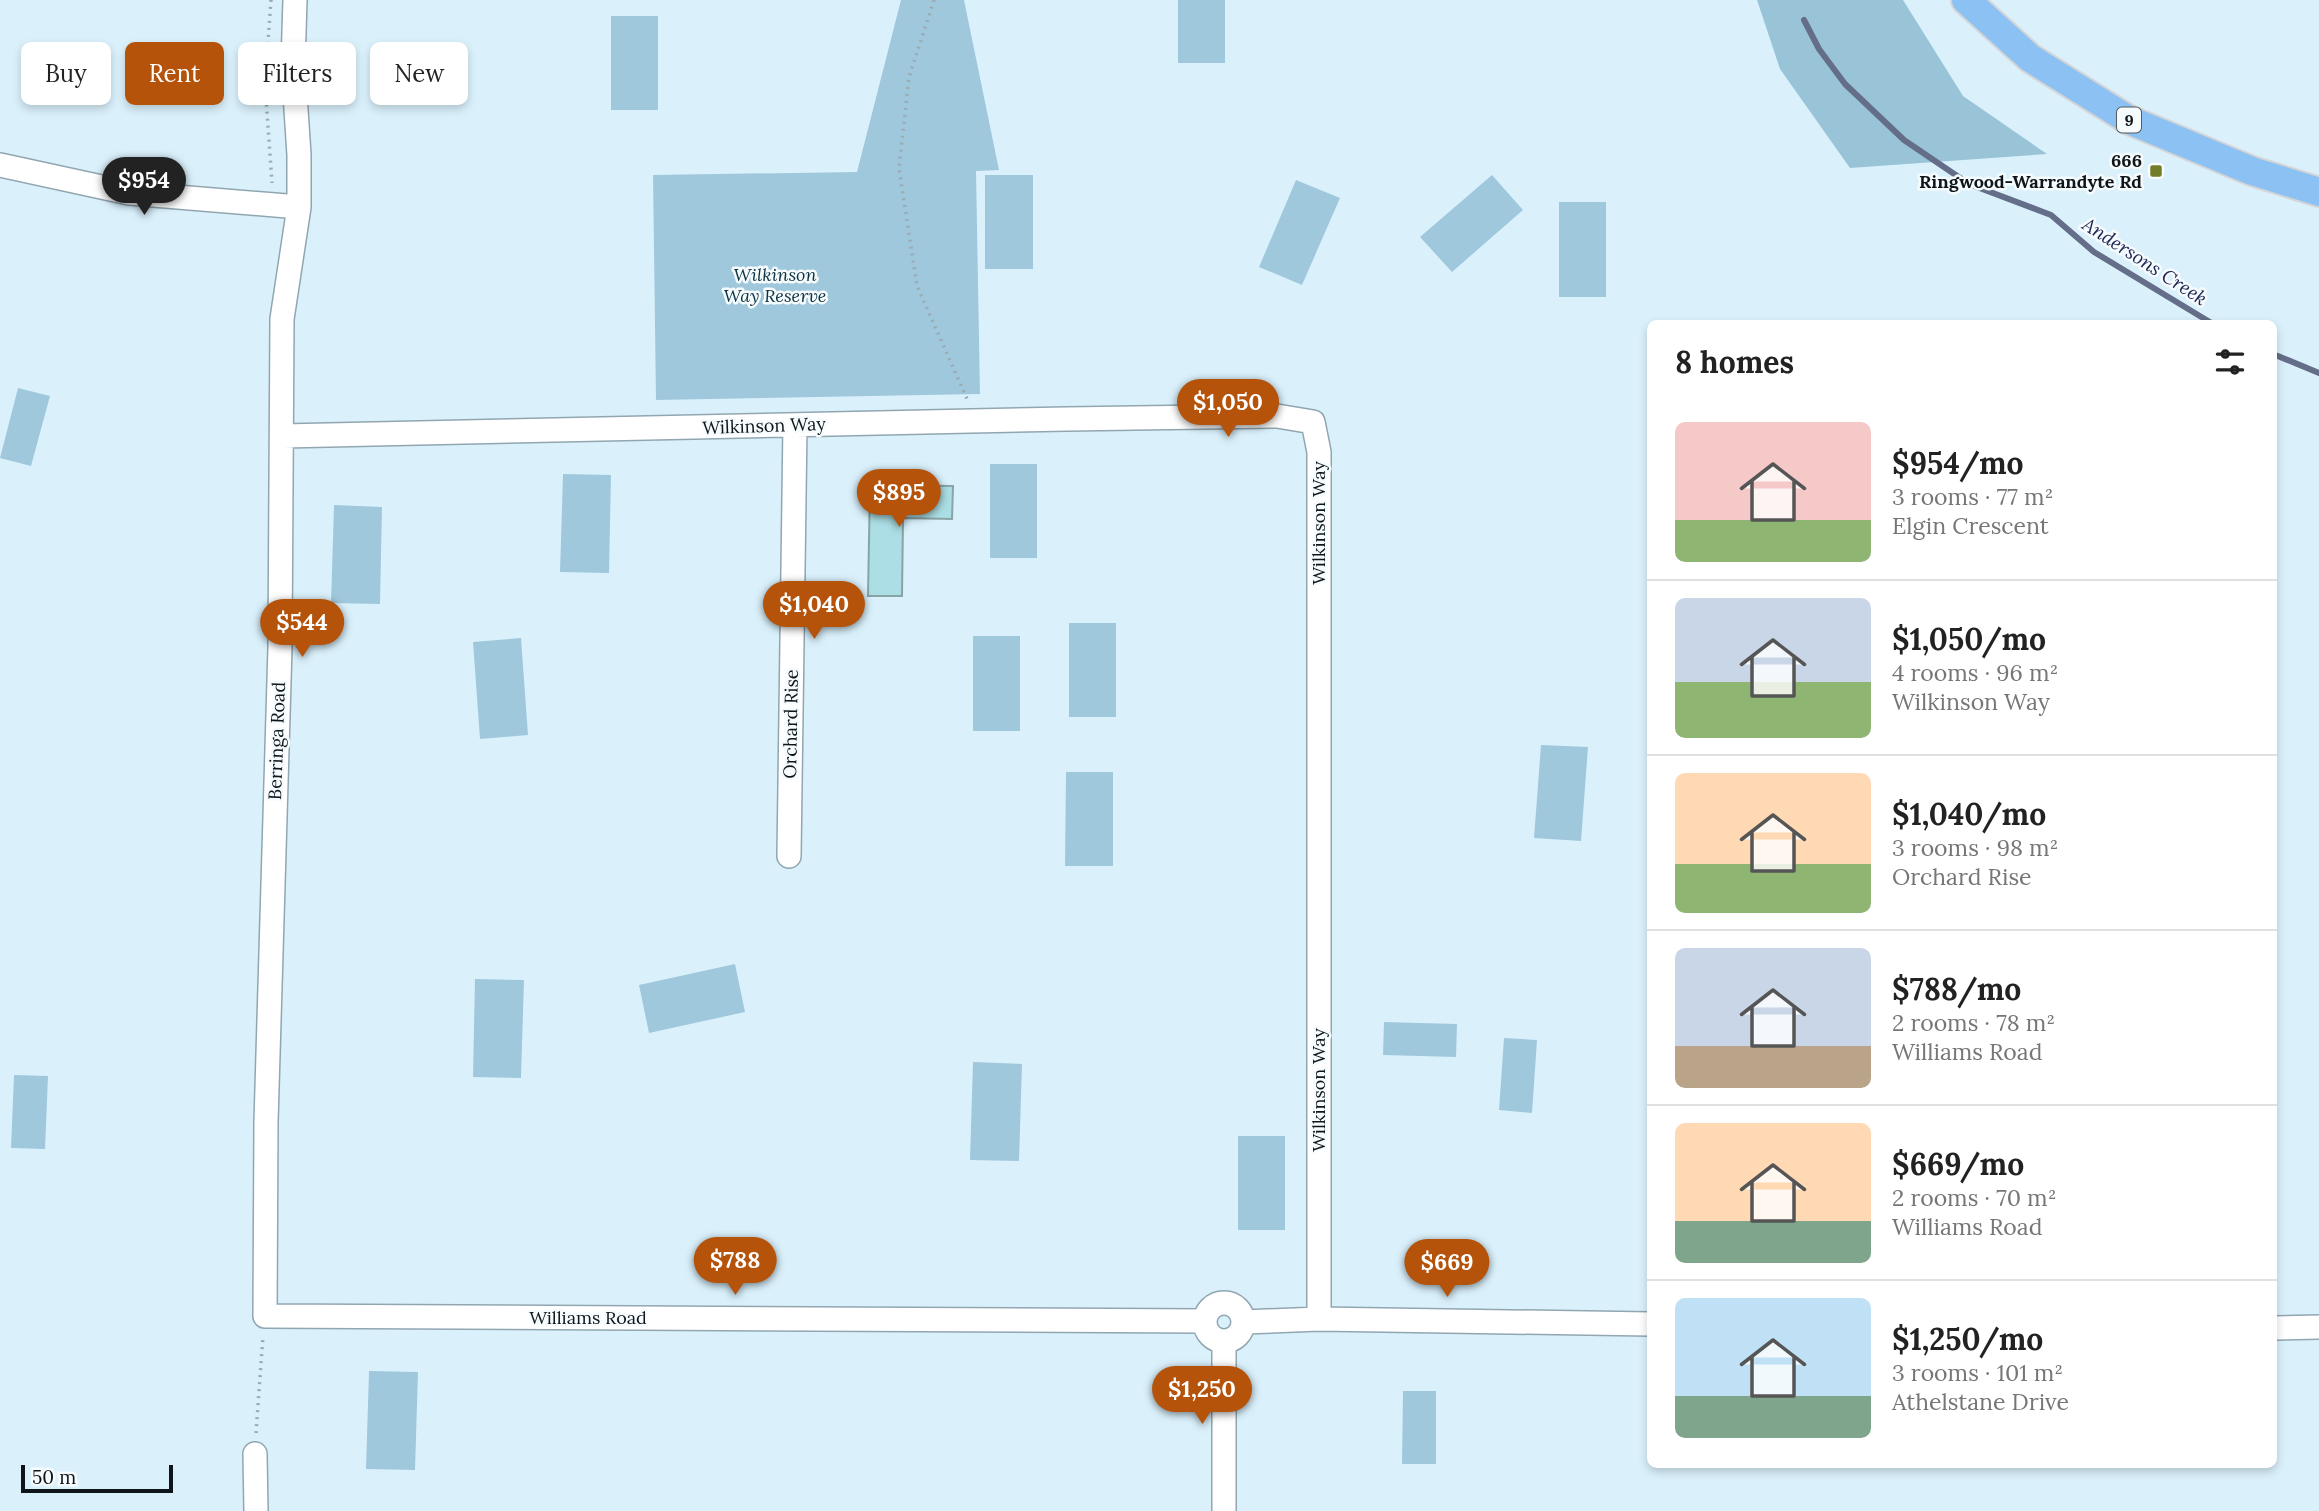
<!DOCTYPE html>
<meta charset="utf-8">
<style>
:root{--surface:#fff;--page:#f2f2f2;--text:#222;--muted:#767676;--line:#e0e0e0;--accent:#b45309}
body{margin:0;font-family:Lora,serif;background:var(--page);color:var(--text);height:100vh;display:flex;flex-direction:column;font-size:26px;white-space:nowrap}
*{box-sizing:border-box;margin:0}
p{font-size:23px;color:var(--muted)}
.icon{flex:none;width:38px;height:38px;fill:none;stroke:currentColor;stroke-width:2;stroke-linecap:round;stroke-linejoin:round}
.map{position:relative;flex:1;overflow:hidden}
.sheet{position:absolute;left:1647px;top:320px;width:630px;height:1148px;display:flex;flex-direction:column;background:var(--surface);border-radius:10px;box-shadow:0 4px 10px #0003}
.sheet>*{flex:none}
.hud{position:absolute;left:21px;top:42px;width:665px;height:63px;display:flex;gap:14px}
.scale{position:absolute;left:21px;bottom:18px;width:152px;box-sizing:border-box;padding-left:7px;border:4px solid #0e1619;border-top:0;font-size:19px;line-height:24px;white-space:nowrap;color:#0e1619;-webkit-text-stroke:5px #f6fbfd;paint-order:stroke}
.price{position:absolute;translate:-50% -60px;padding:0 16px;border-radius:24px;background:var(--accent);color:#fff;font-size:23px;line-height:46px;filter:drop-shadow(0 2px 4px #0008)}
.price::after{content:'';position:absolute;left:50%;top:42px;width:21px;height:16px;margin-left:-10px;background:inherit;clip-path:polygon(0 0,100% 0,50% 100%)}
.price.selected{background:#222;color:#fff}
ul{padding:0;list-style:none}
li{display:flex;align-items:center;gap:21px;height:175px;padding:0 28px}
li+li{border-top:2px solid var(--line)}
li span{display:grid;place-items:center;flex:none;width:196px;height:140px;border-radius:10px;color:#555}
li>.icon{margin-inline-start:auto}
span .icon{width:84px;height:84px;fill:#fffc;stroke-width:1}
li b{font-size:30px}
h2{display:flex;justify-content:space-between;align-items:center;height:84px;padding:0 28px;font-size:30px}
.chip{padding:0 24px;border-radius:10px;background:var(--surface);box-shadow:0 4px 10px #0003;font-size:24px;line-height:63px}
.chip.selected{background:var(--accent);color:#fff}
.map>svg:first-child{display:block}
.green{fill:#a0c8dc}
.forest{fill:#99c4d8}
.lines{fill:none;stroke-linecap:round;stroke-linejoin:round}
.stream{stroke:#656e88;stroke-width:6}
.building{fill:#abdfe5;stroke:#8aa3a6;stroke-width:2}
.minor-casing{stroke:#91a6b1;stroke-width:26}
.major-casing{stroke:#d4d5d6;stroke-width:32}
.path{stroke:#99abb3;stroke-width:3.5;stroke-dasharray:2 5;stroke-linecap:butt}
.minor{stroke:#fff;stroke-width:23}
.major{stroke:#8cc1f4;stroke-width:28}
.poi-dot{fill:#737d29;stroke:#f6fbfd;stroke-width:2.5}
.labels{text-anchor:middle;stroke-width:5;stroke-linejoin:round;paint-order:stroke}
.shield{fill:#f6fbfd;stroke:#545b5d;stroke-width:2}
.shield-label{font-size:16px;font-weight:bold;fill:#0e1619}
.poi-label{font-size:18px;font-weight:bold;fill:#0e1619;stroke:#f6fbfd;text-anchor:end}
.park-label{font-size:18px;font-style:italic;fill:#0c3342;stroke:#f6fbfd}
.street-label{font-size:18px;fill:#0e1619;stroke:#f6fbfd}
.water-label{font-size:19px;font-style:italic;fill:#1e2453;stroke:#f6fbfd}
</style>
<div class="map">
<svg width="2319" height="1511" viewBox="0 0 2319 1511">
<rect width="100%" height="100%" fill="#daf1fc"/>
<path class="green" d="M901 0H964L999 170 976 171 980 394 656 400 653 175 857 172Z
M1178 0H1225V63H1178Z
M611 16H658V110H611Z
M985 175H1033V269H985Z
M1492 175 1523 210 1452 272 1420 237Z
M1296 180 1340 198 1302 285 1259 267Z
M1559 202H1606V297H1559Z
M18 388 50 396 31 466 0 458Z
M990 464H1037V558H990Z
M563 474 611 475 609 573 560 572Z
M334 505 382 507 380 604 331 603Z
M1069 623H1116V717H1069Z
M973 636H1020V731H973Z
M521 638 528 735 480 739 473 642Z
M1541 745 1588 747 1581 841 1534 838Z
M1066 772H1113V866H1065Z
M735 964 745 1012 649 1033 639 985Z
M475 979 524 980 521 1078 473 1077Z
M1384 1022 1457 1024 1456 1057 1383 1055Z
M1504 1038 1537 1040 1532 1113 1499 1110Z
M973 1062 1022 1064 1019 1161 970 1160Z
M14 1075 48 1076 45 1149 11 1148Z
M1238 1136H1285V1230H1238Z
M369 1371 418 1372 415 1470 366 1469Z
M1403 1391H1436V1464H1402Z"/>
<path class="forest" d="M1757 0H1903L1963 96 2047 154 1850 168 1780 69Z"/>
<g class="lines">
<path class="stream" d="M1804 20 1819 49 1845 84 1904 140 1969 184 2051 215 2094 252 2213 324
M2273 354 2319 373"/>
</g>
<path class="building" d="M870 485 953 486 952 519 903 518 902 596H868Z"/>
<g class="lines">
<defs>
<path id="minor" d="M295 0 293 64 299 155V207L282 319 280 647 266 1122 265 1316 1205 1321
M0 165 129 193 299 207
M283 436 1067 419 1277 416 1313 422 1319 452V1319
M789 856 795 425
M1205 1322a19 19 0 1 1 38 0a19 19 0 1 1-38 0Z
M1244 1322 1319 1319 1650 1324
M2273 1328 2319 1327
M1224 1341V1511
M255 1454 256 1511"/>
<path id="major" d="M1966 0 2030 58 2129 120 2252 171 2319 192"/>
</defs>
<use href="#minor" class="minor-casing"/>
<use href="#major" class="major-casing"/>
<path class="path" d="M271 0 265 84 272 183
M934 0 909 77 899 168 917 286 968 401
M256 1433 263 1336"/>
<use href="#minor" class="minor"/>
<use href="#major" class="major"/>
</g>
<rect class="poi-dot" x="2149" y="164" width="14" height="14" rx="3.5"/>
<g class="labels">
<rect class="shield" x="2117" y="107.5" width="24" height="25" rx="5"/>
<g class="shield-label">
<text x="2129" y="126">9</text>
</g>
<g class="poi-label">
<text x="2142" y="167">666<tspan x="2142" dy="21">Ringwood-Warrandyte Rd</tspan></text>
</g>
<g class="park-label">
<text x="775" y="281">Wilkinson<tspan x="775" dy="21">Way Reserve</tspan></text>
</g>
<g class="street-label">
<text transform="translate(764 426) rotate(-2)" y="6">Wilkinson Way</text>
<text transform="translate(1319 523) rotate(-90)" y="6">Wilkinson Way</text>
<text transform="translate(791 724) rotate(-89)" y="6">Orchard Rise</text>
<text transform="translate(277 741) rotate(-88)" y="6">Berringa Road</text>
<text transform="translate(1319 1090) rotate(-90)" y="6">Wilkinson Way</text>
<text x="588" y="1324">Williams Road</text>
</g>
<g class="water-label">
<text transform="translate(2145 261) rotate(33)" y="7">Andersons Creek</text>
</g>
</g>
</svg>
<div class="scale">50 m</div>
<b class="price selected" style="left:144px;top:217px">$954</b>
<b class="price" style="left:1228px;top:439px">$1,050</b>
<b class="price" style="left:899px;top:529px">$895</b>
<b class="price" style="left:814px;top:641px">$1,040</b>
<b class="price" style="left:302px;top:659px">$544</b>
<b class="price" style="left:735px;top:1297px">$788</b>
<b class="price" style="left:1447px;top:1299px">$669</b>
<b class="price" style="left:1202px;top:1426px">$1,250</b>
<div class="hud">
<a class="chip">Buy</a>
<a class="chip selected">Rent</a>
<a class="chip">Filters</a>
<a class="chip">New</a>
</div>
<section class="sheet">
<h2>8 homes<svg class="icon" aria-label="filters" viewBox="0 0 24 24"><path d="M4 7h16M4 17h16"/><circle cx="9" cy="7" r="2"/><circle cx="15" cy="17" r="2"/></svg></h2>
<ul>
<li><span style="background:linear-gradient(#f6c9c9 70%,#8fb573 0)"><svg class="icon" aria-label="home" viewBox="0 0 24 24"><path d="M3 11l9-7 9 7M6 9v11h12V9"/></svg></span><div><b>$954/mo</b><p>3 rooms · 77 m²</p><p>Elgin Crescent</p></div></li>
<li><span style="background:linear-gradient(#c9d6e8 60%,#8fb573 0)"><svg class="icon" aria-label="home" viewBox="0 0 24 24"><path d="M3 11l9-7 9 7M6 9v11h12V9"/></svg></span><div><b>$1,050/mo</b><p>4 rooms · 96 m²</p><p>Wilkinson Way</p></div></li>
<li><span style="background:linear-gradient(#ffd9b3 65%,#8fb573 0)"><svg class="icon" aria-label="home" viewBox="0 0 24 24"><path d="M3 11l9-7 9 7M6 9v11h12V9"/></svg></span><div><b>$1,040/mo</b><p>3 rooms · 98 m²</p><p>Orchard Rise</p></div></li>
<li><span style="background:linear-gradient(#c9d6e8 70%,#b9a48a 0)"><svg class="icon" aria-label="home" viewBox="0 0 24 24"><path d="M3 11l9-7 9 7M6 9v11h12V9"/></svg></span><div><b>$788/mo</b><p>2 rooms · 78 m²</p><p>Williams Road</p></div></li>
<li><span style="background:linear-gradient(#ffd9b3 70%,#7fa58c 0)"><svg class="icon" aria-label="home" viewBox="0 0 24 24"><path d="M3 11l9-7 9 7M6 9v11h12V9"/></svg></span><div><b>$669/mo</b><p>2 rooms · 70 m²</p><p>Williams Road</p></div></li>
<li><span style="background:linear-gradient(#bfe0f5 70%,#7fa58c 0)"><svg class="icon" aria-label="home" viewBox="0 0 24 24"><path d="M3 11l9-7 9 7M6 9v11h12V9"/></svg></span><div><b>$1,250/mo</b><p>3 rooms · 101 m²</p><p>Athelstane Drive</p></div></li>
</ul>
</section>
</div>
